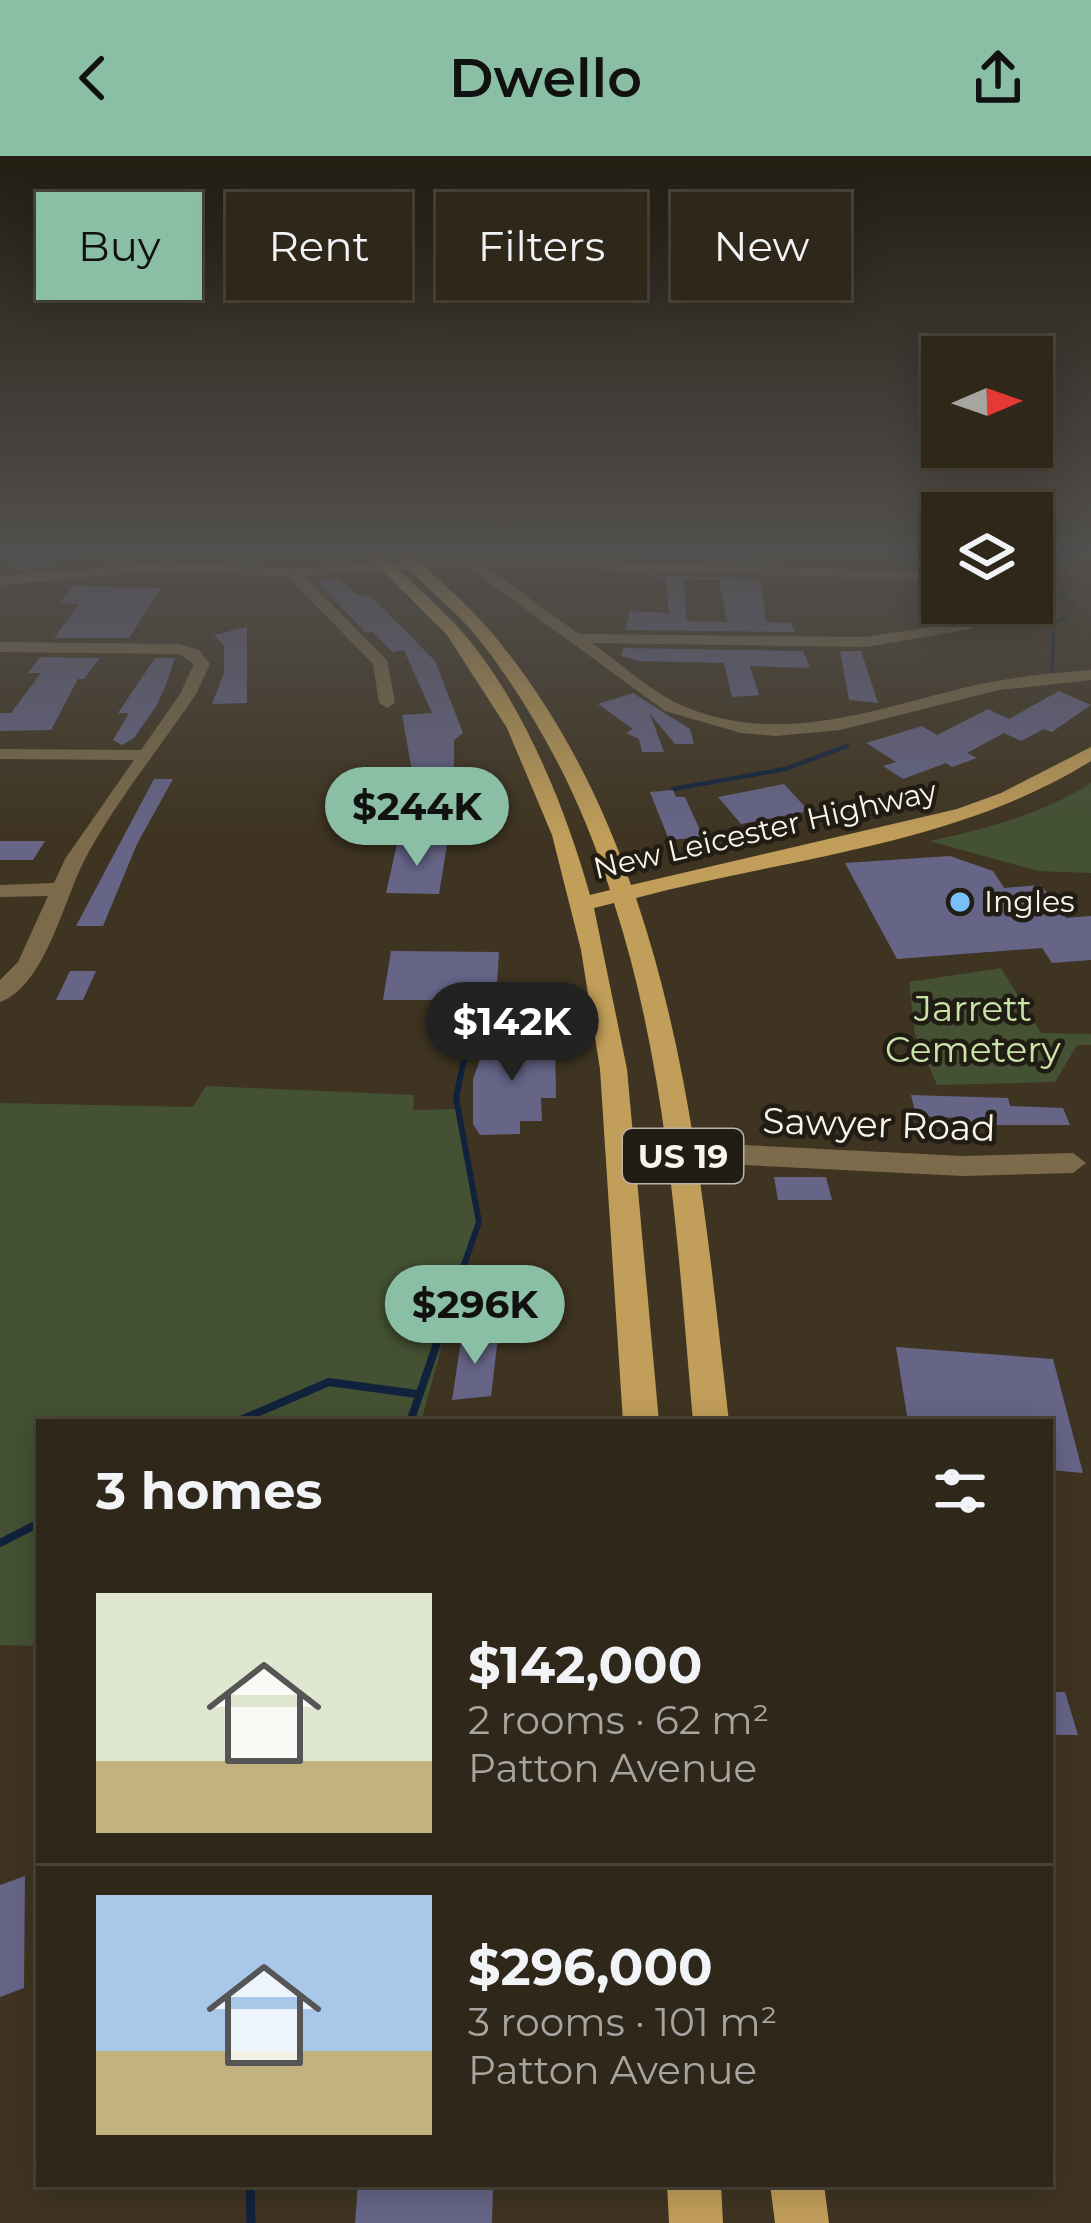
<!DOCTYPE html>
<meta charset="utf-8">
<style>
:root{--surface:#2f2719;--page:#372f22;--text:#f1f3f6;--muted:#a7a5a2;--line:#4a4438;--accent:#8abfa5}
body{margin:0;font-family:Montserrat,sans-serif;background:var(--page);color:var(--text);height:100vh;display:flex;flex-direction:column;font-size:45px;white-space:nowrap}
*{box-sizing:border-box;margin:0}
p{font-size:39px;color:var(--muted)}
.icon{flex:none;width:66px;height:66px;fill:none;stroke:currentColor;stroke-width:2;stroke-linecap:round;stroke-linejoin:round}
.map{position:relative;flex:1;overflow:hidden}
.side{position:absolute;left:36px;top:1263px;width:1017px;height:768px;display:flex;flex-direction:column;background:var(--surface);border-radius:0px;box-shadow:0 6px 30px #0003,0 0 0 3px var(--line)}
.side>*{flex:none}
.banner{position:absolute;left:36px;top:36px;width:1020px;height:108px;display:flex;gap:24px}
.needle{width:78px;rotate:88deg}
.buttons{position:absolute;left:921px;top:180px;display:grid;gap:24px}
.buttons a{display:grid;place-items:center;width:132px;height:132px;border-radius:0px;background:var(--surface);box-shadow:0 6px 30px #0003,0 0 0 3px var(--line);font-size:60px}
.price{position:absolute;translate:-50% -102px;padding:0 27px;border-radius:42px;background:var(--accent);color:#111;font-size:39px;line-height:78px;filter:drop-shadow(0 3px 6px #0008)}
.price::after{content:'';position:absolute;left:50%;top:72px;width:36px;height:27px;margin-left:-18px;background:inherit;clip-path:polygon(0 0,100% 0,50% 100%)}
.price.on{background:#222;color:#fff}
ul{padding:0;list-style:none}
li{display:flex;align-items:center;gap:36px;height:300px;padding:0 60px}
li+li{border-top:3px solid var(--line)}
li span{display:grid;place-items:center;flex:none;width:336px;height:240px;border-radius:0px;color:#555}
li>.icon{margin-inline-start:auto}
span .icon{width:144px;height:144px;fill:#fffc;stroke-width:1}
li b{font-size:51px}
h2{display:flex;justify-content:space-between;align-items:center;height:144px;padding:0 60px;font-size:51px}
.tag{padding:0 42px;border-radius:0px;background:var(--surface);box-shadow:0 6px 30px #0003,0 0 0 3px var(--line);font-size:42px;line-height:108px}
.tag.on{background:var(--accent);color:#111}
header{display:flex;justify-content:space-between;align-items:center;height:156px;padding:0 60px;background:var(--accent);color:#111;font-size:54px;font-weight:600}
.map>svg:first-child{display:block}
.green{fill:#445133}
.lines{fill:none;stroke-linecap:round;stroke-linejoin:round}
.stream-far4{stroke:#11223c;stroke-width:3}
.stream-far3{stroke:#11223c;stroke-width:4.5}
.stream-far2{stroke:#11223c;stroke-width:6}
.stream-far1{stroke:#11223c;stroke-width:8}
.stream{stroke:#11223c;stroke-width:9}
.building{fill:#666588;fill-rule:evenodd}
.minor{fill:#7c6b4a;fill-rule:evenodd}
.major{fill:#c19e59;fill-rule:evenodd}
.poi-dot{fill:#79bff8;stroke:#211c14;stroke-width:4.5}
.labels{text-anchor:middle;stroke-width:9;stroke-linejoin:round;paint-order:stroke}
.far-street-label{font-size:30px;fill:#fbf4e8;stroke:#211c14}
.far-poi-label{font-size:30px;fill:#fbf4e8;stroke:#211c14;text-anchor:start}
.shield{fill:#211c14;stroke:#bab3a8;stroke-width:3}
.shield-label{font-size:33px;font-weight:bold;fill:#fbf4e8}
.park-label{font-size:36px;fill:#c9e4a8;stroke:#211c14}
.street-label{font-size:36px;fill:#fbf4e8;stroke:#211c14}
</style>
<header><svg class="icon" aria-label="back" viewBox="0 0 24 24"><path d="M15 5l-7 7 7 7"/></svg>Dwello<svg class="icon" aria-label="share" viewBox="0 0 24 24"><path d="M12 15V3M7 8l5-5 5 5M5 13v7h14v-7"/></svg></header>
<div class="map">
<svg width="1091" height="2067" viewBox="0 0 1091 2067">
<rect width="100%" height="100%" fill="#3f3421"/>
<path class="green" d="M1091 627V717L1038 715 930 685C985 673 1043 658 1091 627Z
M1001 812 1041 877 1091 878V889H1077L1055 926 937 929 915 878 909 826Z
M206 930 414 939 413 954 458 953 479 1055 421 1266H39V1490L0 1489V947L193 951Z"/>
<g class="lines">
<path class="stream-far4" d="M1032 421 1073 449 1069 459 1054 467 1052 516"/>
<path class="stream-far3" d="M673 633 785 613 847 590"/>
<path class="stream-far2" d="M457 1129 479 1066 456 942 471 870"/>
<path class="stream-far1" d="M236 1266 329 1226 417 1238
M410 1266 458 1126
M0 1387 39 1367"/>
<path class="stream" d="M250 2028 251 2067"/>
</g>
<path class="building" d="M22 393H84L85 399 18 415 0 399Z
M689 395 752 398 756 406 642 403V399H689Z
M647 419 760 423 766 466 791 467 795 476 625 474 630 455 669 457 666 423ZM683 423 719 424 727 466 687 465Z
M339 422 356 438 372 441 435 505 463 577 454 584V652L399 653 401 616 412 615 402 559 432 557 404 494 392 496 373 476 366 477 317 425Z
M73 430 161 432 129 482H54L79 448 60 447Z
M247 471V547L212 548 224 517V490L214 479Z
M623 492 803 495 810 512 750 510 759 539 732 541 724 507 639 505 621 500Z
M840 495H861L878 547 849 544Z
M40 501 100 502 84 523H78L51 574 0 575V557H11L41 517H28Z
M155 502H175L167 526 157 549 134 582 122 589 113 584 129 557H118Z
M1059 535 1091 549 1052 576 1044 573 1021 585 1004 577 967 597 977 602 952 611 946 607 903 623 883 610 896 606 866 587 922 570 937 579 988 553 1009 563Z
M633 537 690 573 694 588H675L650 558 664 596H642L639 583 626 577 633 573 598 548Z
M154 623H173L137 688 103 770H76Z
M784 628 809 655 741 668 718 641Z
M673 634 676 641H685L703 681 669 684 650 636Z
M0 685H45L33 704H0Z
M397 688 447 689 439 738 386 737Z
M950 700 993 715 1004 732 1041 729 1066 762 1091 760V804L1052 807 1042 792 897 803 845 707Z
M391 795 499 796 496 844H383Z
M70 815H96L83 844H56Z
M488 881 555 886 556 942H541L542 965H520V978L480 979 473 968V923Z
M911 939 1008 942 1010 950 1063 952 1070 969H957L956 962 916 960Z
M774 1021H826L832 1044H778Z
M462 1178 498 1181 491 1240 452 1244Z
M896 1191 1053 1203 1083 1317 1050 1314V1266H908Z
M1050 1536H1065L1078 1579H1050Z
M25 1720 24 1832 0 1841V1729Z
M358 2028H493L492 2067H355Z"/>
<g class="lines">
<path class="minor" d="M1074 393H1088L1091 405Z
M470 402 942 416V424L485 410 579 478 866 481 961 466 980 447H995L971 473 866 491 592 487C620 507 651 536 683 550 778 590 869 555 963 532 1005 522 1048 517 1091 514V524L999 534 840 574 775 580 741 577 665 555 467 410 303 420 387 504 395 547 387 552 379 547 373 508 288 421 168 414 0 429V421L168 406 292 413Z
M0 486 179 488 199 494 210 508 196 538C160 592 112 650 83 707 64 745 44 831 0 846V824L18 806 48 740 0 741V729L54 727 65 703 134 604 0 603V593L141 594 180 538 194 508 179 498 0 496Z
M682 986 963 1000 1073 997 1086 1007 1073 1017 963 1020 682 1006 669 996Z"/>
<path class="major" d="M361 393H376C403 418 431 443 456 469 520 538 565 650 590 739L610 734C582 645 539 561 481 486 455 452 417 426 390 393H405C434 420 467 447 492 477 554 551 600 639 631 729L957 653 1001 637 1091 591V605C957 689 786 702 636 742 693 910 709 1090 729 1266H693C678 1093 668 914 614 747L594 752 627 913 659 1266H623L600 913 581 794 552 679 507 572 447 479Z
M667 2028H721L723 2067H669Z
M770 2028H824L829 2067H775Z"/>
</g>
<linearGradient id="sky" x2="0" y2="1"><stop stop-color="#231d12"/><stop offset="0.58" stop-color="#52504e"/><stop offset="1" stop-color="#52504e" stop-opacity="0"/></linearGradient>
<rect width="1091" height="682" fill="url(#sky)"/>
<circle class="poi-dot" cx="960" cy="746" r="12"/>
<g class="labels">
<g class="far-street-label">
<text transform="translate(765 674) rotate(-13)" y="10">New Leicester Highway</text>
</g>
<g class="far-poi-label">
<text x="984" y="756">Ingles</text>
</g>
<rect class="shield" x="623" y="973" width="120" height="54" rx="9"/>
<g class="shield-label">
<text x="683" y="1012">US 19</text>
</g>
<g class="park-label">
<text x="973" y="865">Jarrett<tspan x="973" dy="41">Cemetery</tspan></text>
</g>
<g class="street-label">
<text transform="translate(879 968) rotate(2)" y="13">Sawyer Road</text>
</g>
</g>
</svg>
<div class="buttons">
<a><svg class="needle" viewBox="-14 -14 28 28"><path d="M0-13l5 13h-10z" fill="#e53935"/><path d="M0 13l5-13h-10z" fill="#a7a5a2"/></svg></a>
<a><svg class="icon" aria-label="layers" viewBox="0 0 24 24"><path d="M12 4l9 5-9 5-9-5zM3 14l9 5 9-5"/></svg></a>
</div>
<b class="price" style="left:417px;top:713px">$244K</b>
<b class="price on" style="left:512px;top:928px">$142K</b>
<b class="price" style="left:475px;top:1211px">$296K</b>
<div class="banner">
<a class="tag on">Buy</a>
<a class="tag">Rent</a>
<a class="tag">Filters</a>
<a class="tag">New</a>
</div>
<section class="side">
<h2>3 homes<svg class="icon" aria-label="filters" viewBox="0 0 24 24"><path d="M4 7h16M4 17h16"/><circle cx="9" cy="7" r="2"/><circle cx="15" cy="17" r="2"/></svg></h2>
<ul>
<li><span style="background:linear-gradient(#dfe7d0 70%,#c2b280 0)"><svg class="icon" aria-label="home" viewBox="0 0 24 24"><path d="M3 11l9-7 9 7M6 9v11h12V9"/></svg></span><div><b>$142,000</b><p>2 rooms · 62 m²</p><p>Patton Avenue</p></div></li>
<li><span style="background:linear-gradient(#a9c7e8 65%,#c2b280 0)"><svg class="icon" aria-label="home" viewBox="0 0 24 24"><path d="M3 11l9-7 9 7M6 9v11h12V9"/></svg></span><div><b>$296,000</b><p>3 rooms · 101 m²</p><p>Patton Avenue</p></div></li>
</ul>
</section>
</div>
